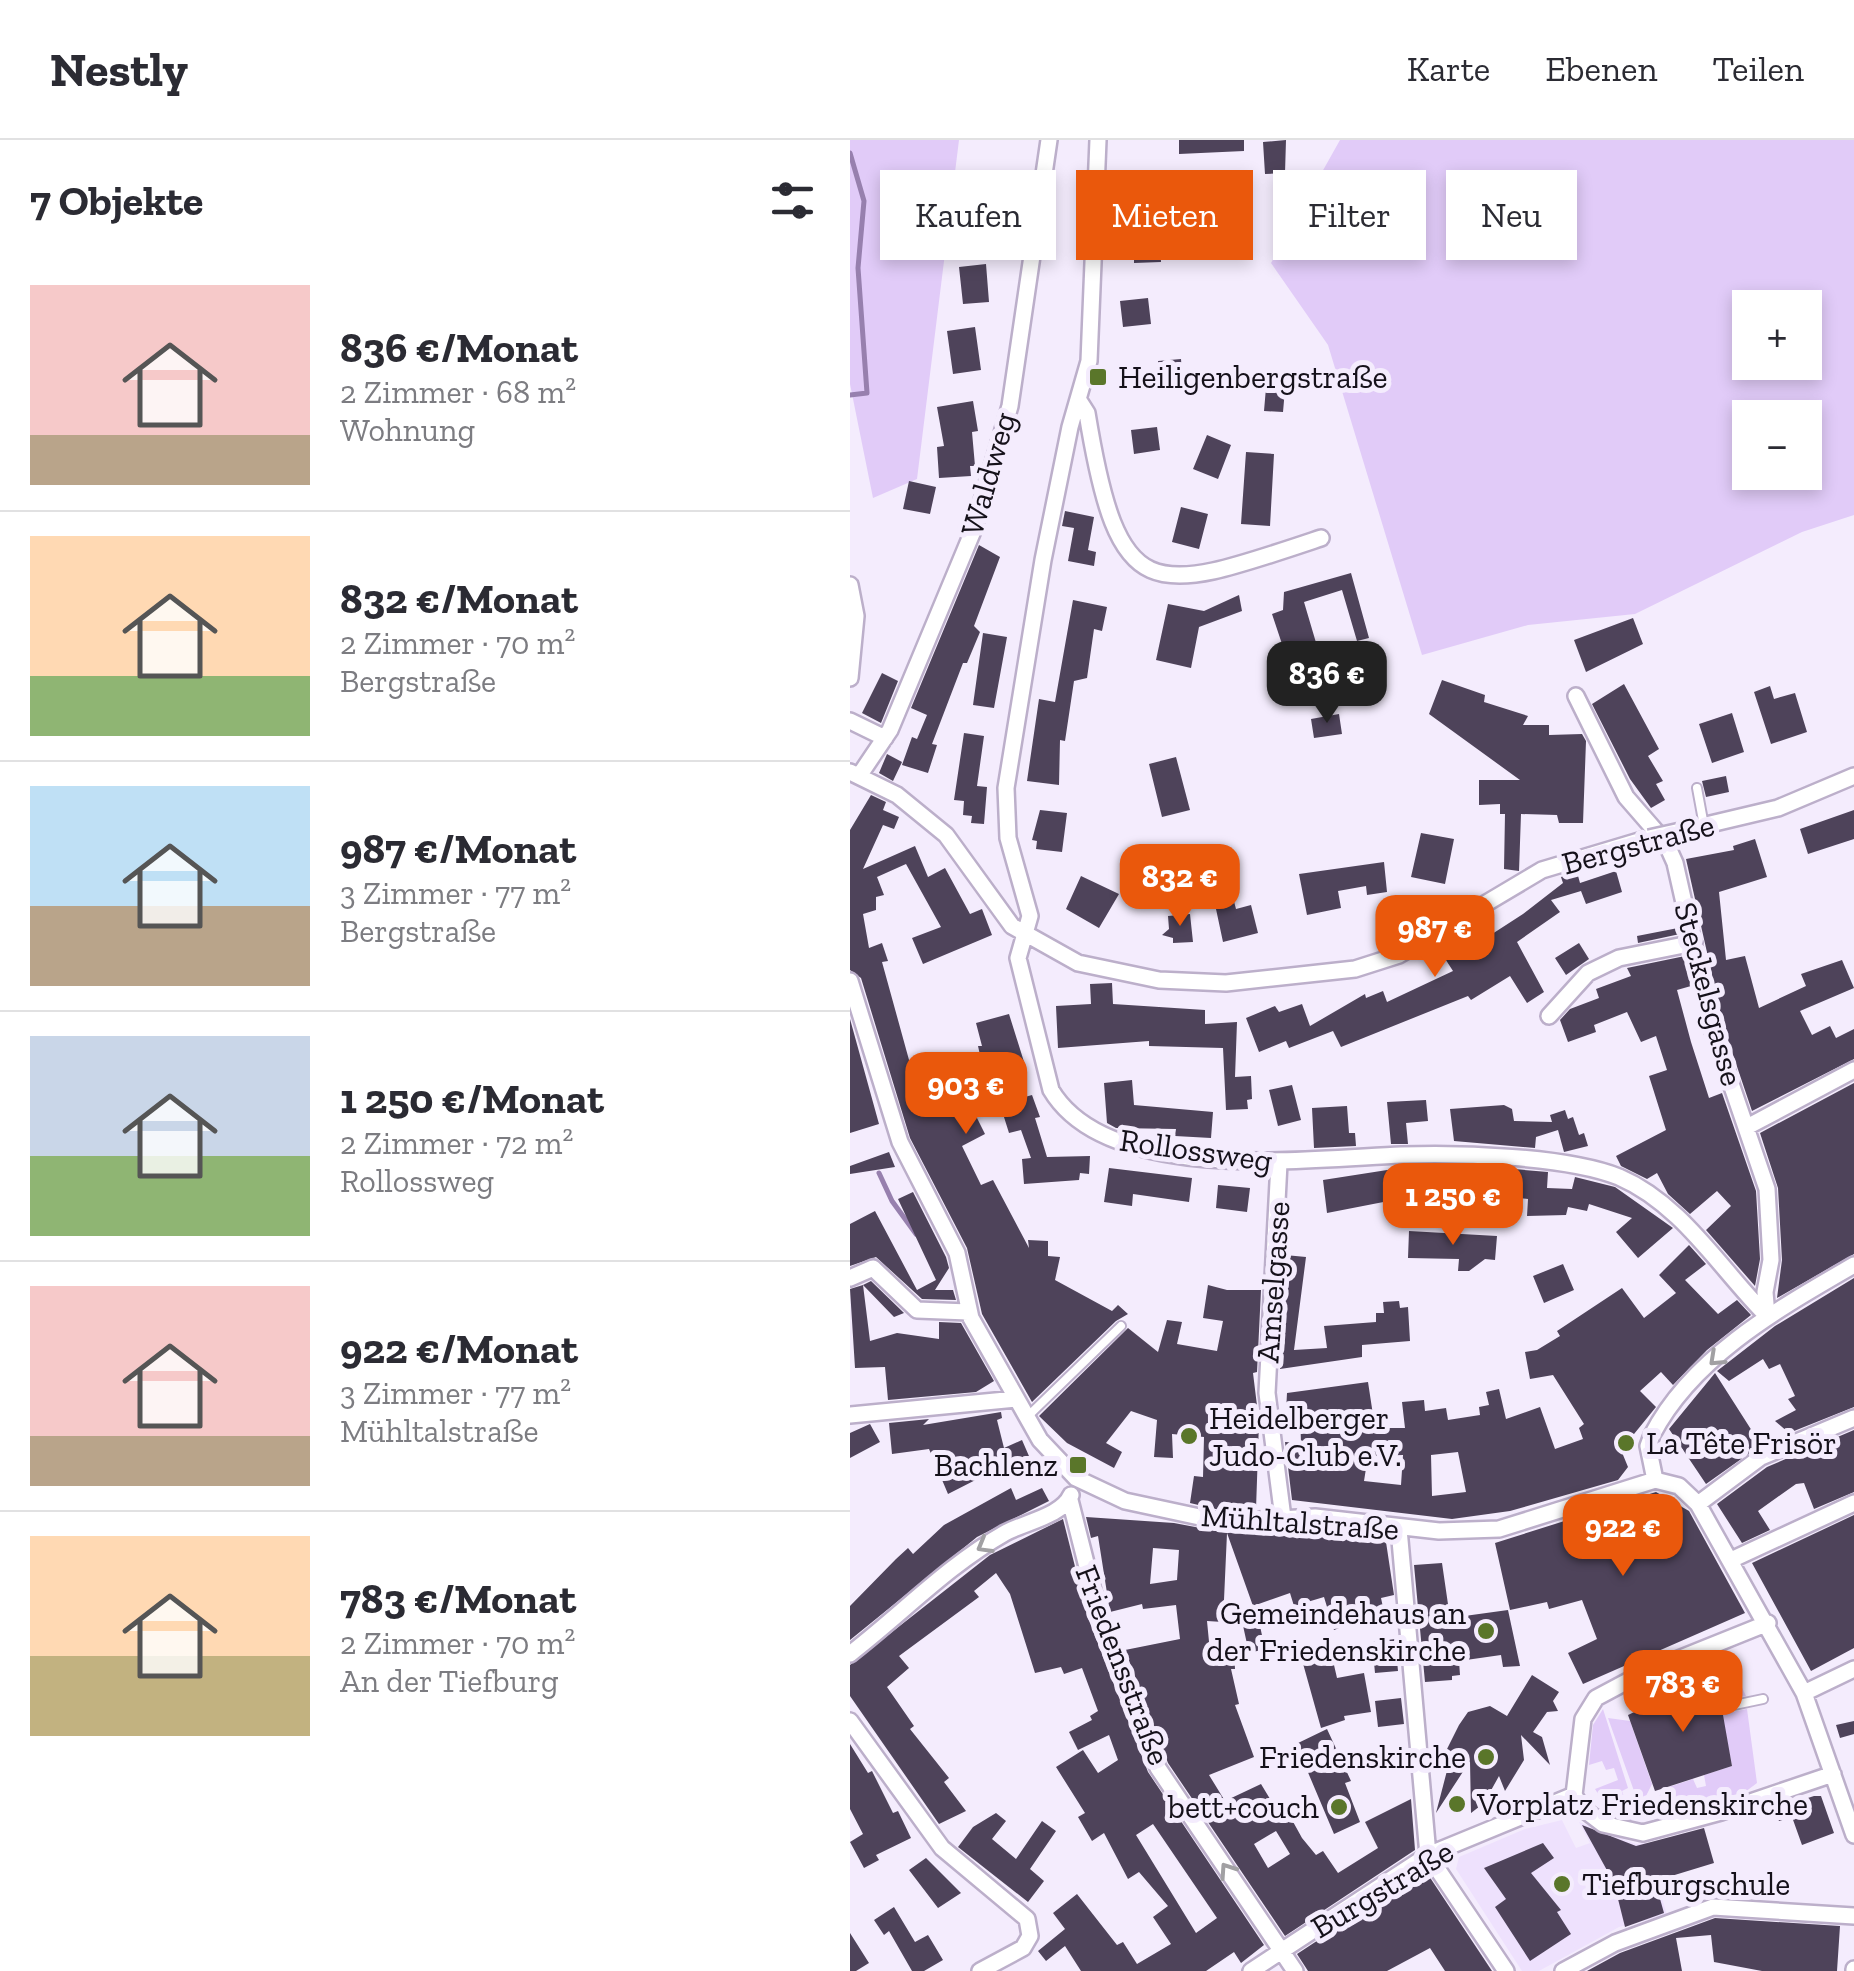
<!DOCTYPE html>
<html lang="de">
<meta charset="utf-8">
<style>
:root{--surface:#fff;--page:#f2f2f3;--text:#2b2b33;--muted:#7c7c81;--line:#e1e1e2;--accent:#ea580c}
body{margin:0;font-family:"Zilla Slab",serif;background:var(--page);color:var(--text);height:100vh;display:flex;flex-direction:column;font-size:38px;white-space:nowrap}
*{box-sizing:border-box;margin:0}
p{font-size:32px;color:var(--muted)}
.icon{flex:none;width:55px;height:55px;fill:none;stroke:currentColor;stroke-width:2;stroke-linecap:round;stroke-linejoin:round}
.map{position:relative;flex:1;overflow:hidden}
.sheet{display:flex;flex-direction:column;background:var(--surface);width:850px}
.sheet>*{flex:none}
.top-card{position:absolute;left:30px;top:30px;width:822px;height:90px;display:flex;gap:20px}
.buttons{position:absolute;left:882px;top:150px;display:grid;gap:20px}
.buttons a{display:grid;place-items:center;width:90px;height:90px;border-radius:0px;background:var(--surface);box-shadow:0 5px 15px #0003;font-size:50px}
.price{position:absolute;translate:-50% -85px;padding:0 22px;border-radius:20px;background:var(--accent);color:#fff;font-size:32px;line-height:65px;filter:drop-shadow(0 2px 5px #0008)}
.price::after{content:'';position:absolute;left:50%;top:60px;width:30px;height:22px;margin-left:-15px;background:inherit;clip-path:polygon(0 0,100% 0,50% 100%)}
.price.on{background:#222;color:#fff}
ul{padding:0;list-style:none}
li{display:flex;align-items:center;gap:30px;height:250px;padding:0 30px}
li+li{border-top:2px solid var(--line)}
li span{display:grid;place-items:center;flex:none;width:280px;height:200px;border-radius:0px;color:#555}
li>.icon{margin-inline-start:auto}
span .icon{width:120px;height:120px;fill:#fffc;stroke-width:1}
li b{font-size:42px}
h2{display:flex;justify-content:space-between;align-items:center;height:120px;padding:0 30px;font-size:42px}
.tag{padding:0 35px;border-radius:0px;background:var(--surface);box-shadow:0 5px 15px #0003;font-size:35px;line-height:90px}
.tag.on{background:var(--accent);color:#fff}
header{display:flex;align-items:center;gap:60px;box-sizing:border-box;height:140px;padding:0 50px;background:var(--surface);border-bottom:2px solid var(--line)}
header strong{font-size:48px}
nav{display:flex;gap:55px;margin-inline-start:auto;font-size:35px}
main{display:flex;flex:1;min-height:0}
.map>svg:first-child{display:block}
.built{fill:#eee1fd}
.green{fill:#e1cbf8;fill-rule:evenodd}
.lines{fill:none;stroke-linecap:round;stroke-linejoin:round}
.stream{stroke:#9780ae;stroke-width:5}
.building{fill:#4e435a;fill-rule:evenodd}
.lane-casing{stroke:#bcafca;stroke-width:12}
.street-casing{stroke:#bcafca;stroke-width:20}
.lane{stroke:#fff;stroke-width:8}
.street{stroke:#fff;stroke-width:15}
.street-bridge-casing{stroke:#bcafca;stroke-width:20;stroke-linecap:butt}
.street-bridge{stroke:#fff;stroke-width:15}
.oneway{stroke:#a1a0a3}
.poi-dot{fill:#5a762a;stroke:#f4ecfd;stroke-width:4}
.labels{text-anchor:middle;stroke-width:10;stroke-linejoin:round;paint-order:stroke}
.poi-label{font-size:32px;fill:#15111a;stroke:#f4ecfd;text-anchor:start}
.street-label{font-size:32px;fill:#15111a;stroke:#f4ecfd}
</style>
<header>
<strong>Nestly</strong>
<nav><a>Karte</a><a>Ebenen</a><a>Teilen</a></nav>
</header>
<main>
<section class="sheet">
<h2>7 Objekte<svg class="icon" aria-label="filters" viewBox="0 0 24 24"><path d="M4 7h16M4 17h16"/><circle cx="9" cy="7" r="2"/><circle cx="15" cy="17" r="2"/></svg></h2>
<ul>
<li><span style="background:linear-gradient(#f6c9c9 75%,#b9a48a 0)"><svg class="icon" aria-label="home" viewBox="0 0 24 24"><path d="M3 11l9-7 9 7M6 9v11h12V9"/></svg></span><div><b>836 €/Monat</b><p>2 Zimmer · 68 m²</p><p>Wohnung</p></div></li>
<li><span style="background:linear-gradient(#ffd9b3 70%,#8fb573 0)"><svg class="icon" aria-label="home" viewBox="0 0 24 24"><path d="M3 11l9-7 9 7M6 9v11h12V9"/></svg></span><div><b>832 €/Monat</b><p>2 Zimmer · 70 m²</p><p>Bergstraße</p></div></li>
<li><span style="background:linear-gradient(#bfe0f5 60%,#b9a48a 0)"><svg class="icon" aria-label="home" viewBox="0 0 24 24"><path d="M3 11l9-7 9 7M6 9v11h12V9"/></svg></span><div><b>987 €/Monat</b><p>3 Zimmer · 77 m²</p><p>Bergstraße</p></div></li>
<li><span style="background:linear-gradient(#c9d6e8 60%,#8fb573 0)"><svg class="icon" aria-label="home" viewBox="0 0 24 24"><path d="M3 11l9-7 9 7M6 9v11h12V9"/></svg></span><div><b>1 250 €/Monat</b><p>2 Zimmer · 72 m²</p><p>Rollossweg</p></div></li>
<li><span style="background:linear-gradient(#f6c9c9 75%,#b9a48a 0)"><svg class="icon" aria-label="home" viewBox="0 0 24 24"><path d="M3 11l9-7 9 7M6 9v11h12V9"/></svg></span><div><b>922 €/Monat</b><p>3 Zimmer · 77 m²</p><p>Mühltalstraße</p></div></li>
<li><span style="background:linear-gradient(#ffd9b3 60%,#c2b280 0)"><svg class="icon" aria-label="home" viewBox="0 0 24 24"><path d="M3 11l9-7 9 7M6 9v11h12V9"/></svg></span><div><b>783 €/Monat</b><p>2 Zimmer · 70 m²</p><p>An der Tiefburg</p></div></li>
</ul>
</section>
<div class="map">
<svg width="1004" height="1831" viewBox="0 0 1004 1831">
<rect width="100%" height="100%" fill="#f4ecfd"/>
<path class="built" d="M712 1680 726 1708 740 1703 729 1682 786 1704 796 1703 817 1775 769 1787 689 1831H672L606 1729 609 1717 675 1689Z"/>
<path class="green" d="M0 0H109L67 339 23 358 0 244Z
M490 0H1004V375L952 392 785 474 678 485 572 515 478 205 421 123ZM900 168H955V222H900ZM900 278H955V332H900Z
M876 1515 896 1556 876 1560 874 1546 851 1540 827 1553 821 1550 822 1555 792 1568 785 1553 844 1533 852 1524Z
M753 1569 778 1648 772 1651 782 1681 757 1668 745 1649 768 1640 764 1628 756 1630 752 1621 739 1625 743 1585Z
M897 1569 907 1643 895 1652 794 1679 758 1578 780 1581 802 1644 795 1658 806 1663 813 1649 843 1639 847 1648 856 1646 854 1635 882 1626 872 1574Z"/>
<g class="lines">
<path class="stream" d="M0 13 14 61 8 128 17 253 0 255
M29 1033 42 1061 66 1094"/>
</g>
<path class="building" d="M329 0H394V11L329 14Z
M436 0 435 33 415 34 413 2Z
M380 61 381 78 373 79 374 104 347 106 344 63Z
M148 67 150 100 127 102V94H118L116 69Z
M284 92H310L311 122 284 123Z
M136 124 139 162 113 164 109 127Z
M298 158 301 184 273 187 270 161Z
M125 187 131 230 103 234 97 191Z
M331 219 333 247 310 248 308 221Z
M417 236 436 238 433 272 414 271Z
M123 261 128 291 122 292 125 326H120L121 336 89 338 87 307 94 306 87 267Z
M307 287 310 310 284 314 281 290Z
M357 295 381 305 368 339 343 329Z
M396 312 424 314 420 386 391 384Z
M59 341 86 347 80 374 53 369Z
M331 367 358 374 349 409 322 402Z
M215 371 244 377 238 410 246 412 244 426 218 421 224 388 212 386Z
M129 405 150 417 124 486 130 492 117 523H113L82 604 87 605 78 633 52 625 62 597 67 599 77 575 61 568Z
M501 433 519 498 507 501 492 450 454 462 467 506 436 516 422 474 433 470 434 452Z
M389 455 392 471 349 487 341 528 306 520 318 464 354 471Z
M223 460 257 467 252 491 244 489 237 538 224 541 215 601 210 600 209 645 177 641 189 559 205 562Z
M783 478 793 504 736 532 724 500Z
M133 493 157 497 144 568 123 565Z
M32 533 48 541 31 583 12 573Z
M592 540 635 555 634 562 678 576 673 585H699V595L732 594 736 601 733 683H709L707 675 671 674 669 731 654 729 655 674H650V664L629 665V640H670L579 574Z
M774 544 809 609 798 616 813 641 806 644 815 660 801 668 780 639 742 564Z
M920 546 924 559 945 553 957 592 921 604 904 552Z
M882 573 894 612 862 623 849 584Z
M489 574 492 594 464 598 461 579Z
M114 593 134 596 127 646 137 647 134 684 121 683 122 676 113 675 114 661 104 660Z
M37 614 52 622 43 641 29 633Z
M326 617 340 670 312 677 299 624Z
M876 636 879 652 856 657 852 641Z
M21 655 36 662 33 670 49 677 44 689 33 685 13 729 65 706 78 737 95 728 120 774 132 769 142 795 73 824 62 798 91 787 56 724 27 737 34 755 26 757V770L13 774 19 808 32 803 38 821 32 822 64 938 97 926 114 970 121 966 135 994 112 1006 131 1045 143 1040 179 1108 178 1100 198 1101V1116L210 1117 205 1140 262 1171 268 1165 278 1174 266 1181 182 1262 132 1174 117 1108 60 998 11 838 0 830V690Z
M190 670 217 673 212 712 186 709 187 701 182 700Z
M1004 670V699L958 714 950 689Z
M571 693 604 699 595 744 561 737Z
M905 699 917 737 869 752 876 820 895 816 909 868 956 846 951 834 992 820 1004 848 950 871 962 895 980 886 986 898 1004 889V919L902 971 874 888 836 719 884 710 883 706Z
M534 722 537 752 517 755 516 746 488 751 491 768 457 775 449 734Z
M376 731 386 769 401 765 408 793 373 802 359 736Z
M766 731 772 752 736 764 731 751 701 760 710 772 667 802 694 852 677 863 660 836 621 860 618 856 491 907 483 891 439 908 436 901 409 912 396 878 425 866 429 872 452 864 460 886 515 854 516 858 533 851 537 862 603 831 594 817 619 802 622 807 673 774 713 743 711 737 727 732 730 743Z
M231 736 269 754 249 788 216 769Z
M340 774 343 802 323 803V798L312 795 319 789 318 776Z
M828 788 830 794 788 803 787 796Z
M729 803 739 819 716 835 705 818Z
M835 816 841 846 827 850 841 902 859 958 872 953 906 1051 910 1119 905 1146 856 1090 881 1066 867 1051 840 1074 818 1054 807 1033 797 1039 771 1026 766 1016 816 990 799 936 817 930 806 896 791 902 777 872 744 885 746 892 718 902 710 880 720 869 749 858 746 849 781 836 777 828Z
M262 843 263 864 355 870V884L387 882 385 937 401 936 402 959 397 960 398 969 376 970 373 908 299 906V901L208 908 206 866 241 864 240 844Z
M159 874 175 925 170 926 175 957 182 955 190 977 185 978 197 1017 240 1016 239 1034 230 1033 229 1040 174 1044 172 1019 181 1018 171 990 159 993 143 942H136L128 906H132L126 883Z
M0 879 29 984 0 993Z
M282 940 284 965 363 972 361 998 325 996 326 989 266 988 257 983 254 943Z
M1004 943V1114L927 1158 932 1120 928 1048 910 993Z
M442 945 451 980 428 986 419 950Z
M576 960 578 981 556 983 558 1004H541L537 962Z
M654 965 662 969 664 981 702 982 700 975 715 970 718 979 723 977 729 995 734 993 738 1006 714 1012 708 990 686 997 685 1008 604 1001 600 969Z
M497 966 499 993H505L506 1006 464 1008 462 968Z
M39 1012 45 1027 0 1034V1026Z
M640 1027 698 1032 697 1048 722 1049 725 1037 765 1047 823 1088 788 1118 766 1092 782 1078 739 1064 737 1071 718 1067 716 1075 677 1076 678 1059 639 1055Z
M259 1028 342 1038 339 1062 283 1054 282 1066 254 1062Z
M550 1028 554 1058 477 1073 473 1040Z
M368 1045 400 1048 397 1072 366 1068Z
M63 1052 96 1117 99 1128 85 1150H103L106 1160 72 1159 26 1117 0 1126V1084L25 1071 67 1150 86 1140 48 1059Z
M559 1091 647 1096 645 1120 635 1119 619 1131H608L609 1119 558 1118Z
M839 1105 856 1124 835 1140 868 1174 887 1160 901 1175 857 1210 823 1245 811 1232 790 1251 806 1267 771 1310 778 1327 768 1340 660 1371 602 1379 442 1360 435 1302 451 1303 450 1271 436 1272 437 1253 518 1242 525 1288H555L552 1262 574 1260 575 1271 596 1268 598 1280 630 1275 629 1267 639 1265 636 1252 649 1249 656 1279 690 1267 705 1309 733 1299 729 1288 734 1284 703 1235 680 1239 675 1212 687 1210 710 1196 707 1191 772 1148 794 1178 826 1153 809 1135ZM608 1312 616 1352 582 1356 581 1315ZM553 1315 551 1345 514 1341 518 1316Z
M435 1115 456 1117 444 1210 477 1208 474 1186 526 1182V1173H534L533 1162 549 1161 550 1168 558 1167 560 1201 512 1205V1217L430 1229Z
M713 1124 724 1150 694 1163 683 1136Z
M1004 1138V1267L939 1293 925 1281 946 1270 938 1259 945 1256 930 1224 919 1229 913 1219 879 1241 867 1231 925 1186Z
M21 1141 54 1173 44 1177 13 1145Z
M13 1145 20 1201 47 1193 89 1199V1182L111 1183 144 1241 126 1252 38 1260 35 1227 5 1228 0 1149Z
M358 1145 377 1150H411L407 1232 403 1233 409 1282 406 1369 374 1371 340 1363 344 1336 353 1337 354 1297 322 1294 323 1318 304 1317 307 1280 281 1271 256 1303 272 1312 264 1328 217 1303 189 1276 278 1188 308 1212 317 1180 332 1182 327 1204 367 1211 373 1181 353 1178Z
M865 1233 911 1305 856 1344 819 1289Z
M151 1272 152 1278 147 1280 154 1308 172 1300 182 1323 155 1335 151 1327 98 1354 79 1309 42 1314 39 1283 79 1279 73 1285Z
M20 1284 30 1302 0 1318V1293Z
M1004 1290V1352L964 1369 954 1343 946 1344 908 1371 920 1390 892 1403 867 1364 917 1327Z
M161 1348 166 1360 192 1348 199 1361 127 1397 0 1500V1466L46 1419 58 1408 63 1414 94 1385Z
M806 1352 839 1371 895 1473 733 1544 718 1513 747 1499 732 1460 699 1469 697 1462 660 1470 645 1403Z
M1004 1375V1508L961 1531 902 1423Z
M236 1377 324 1383 377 1393 373 1482 357 1481 360 1512 384 1511 385 1529H381L389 1564 385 1565 404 1617 359 1635 375 1661 411 1644 423 1664 431 1660 452 1698 466 1715 473 1711 488 1733 528 1708 515 1682 561 1659 565 1710 435 1796 318 1623 275 1510 330 1499 326 1465 293 1469 292 1464 260 1472 248 1396 241 1398ZM303 1408 329 1410 327 1440 300 1444ZM426 1691 440 1714 418 1728 404 1704Z
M213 1379 238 1478 298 1632 414 1805 391 1823 384 1812 356 1831H231L215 1806 196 1821 188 1811 215 1789 203 1773 227 1754 267 1805 273 1802 287 1824 321 1804 303 1777 318 1766 289 1732 278 1739 254 1693 242 1701 228 1677 235 1673 206 1627 233 1610 248 1633 268 1620 259 1595 228 1610 219 1592 242 1580 240 1576 248 1571 232 1528 214 1534 211 1527 185 1533 160 1454 146 1433 124 1451 129 1457 49 1516 59 1528 37 1547 64 1586 60 1589 99 1638 94 1642 116 1671 89 1684 0 1556V1525L140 1415ZM303 1684 367 1778 346 1793 286 1695Z
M465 1388 536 1402 544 1455 531 1458 534 1472 484 1490 474 1457 444 1466 440 1453 403 1466 377 1393Z
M592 1423 600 1478 658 1470 670 1526 653 1527 651 1515 609 1521 610 1535 602 1536V1540L575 1542 564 1425Z
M408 1477 415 1509 399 1513 392 1481Z
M545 1499 548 1531 525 1533 522 1502Z
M481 1512 487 1538 514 1533 521 1572 494 1576 495 1580 471 1588 452 1520Z
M682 1535 709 1552 703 1561 708 1571 697 1572 683 1592 692 1597 700 1625 671 1595 674 1620 655 1651 649 1636 634 1663 621 1673 620 1621 586 1673 599 1623 594 1615 609 1585 618 1572 640 1566 657 1576Z
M852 1540 869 1541 872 1558 863 1569 873 1575 882 1626 805 1651 778 1575Z
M551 1558 554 1584 528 1587 525 1561Z
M1004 1581V1594L990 1598 986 1585Z
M477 1589 501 1641 495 1643 510 1682 484 1694 446 1604Z
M0 1604 18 1633 22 1631 43 1673 48 1671 61 1698 26 1715 29 1720 14 1728 0 1702 13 1694 0 1669Z
M964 1656H971L984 1693 952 1705 942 1677 929 1681 924 1669Z
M146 1673 156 1681 142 1699 166 1719 192 1681 206 1691 180 1729 194 1741 178 1762 108 1707 123 1687Z
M732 1685 786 1706 854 1688 864 1723 805 1741 814 1773 775 1787 764 1743Z
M693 1703 704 1718 681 1733 711 1770 707 1772 721 1794 680 1821 645 1767 656 1759 634 1728Z
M76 1718 111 1753 88 1768 59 1730Z
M575 1730 642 1831H595L580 1808 537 1831H458L447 1814Z
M44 1767 65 1802 78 1795 93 1820 74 1831H62L39 1791 34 1795 24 1780Z
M865 1778 990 1786 987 1831H912L864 1822 861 1795 826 1798 832 1831H737L770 1813Z
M0 1793 19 1823 6 1831H0Z"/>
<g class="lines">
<defs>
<path id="lane" d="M847 648 854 686
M176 1278 271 1186
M870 1568 913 1559"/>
<path id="street" d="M248 0 239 221 220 287 193 420 156 648 158 698 180 776 168 818 201 950C257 1044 457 1019 551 1015 609 1013 716 1016 769 1037 832 1064 870 1129 917 1176
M230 262 237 273C269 469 301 455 471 398
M0 445 6 476 0 538
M726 556 776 657 816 703 825 723 863 891 917 1049 921 1120 915 1152 917 1176
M0 581 35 598
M0 632 47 655 96 695 162 786 228 823 309 840 376 843 505 829 549 815 692 730 799 698
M9 636 40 590 123 391 160 266 199 0
M835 690 928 668 1004 636
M0 841 50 1002 107 1113 121 1178 190 1300 226 1338 275 1361 373 1382 465 1377 589 1391 649 1389 805 1340 829 1346 848 1364 954 1553 1004 1695
M699 876 738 833 769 818 844 803
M897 987 1004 930
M429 1023 417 1253 433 1378
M0 1138 23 1128 67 1170 118 1172
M0 1275 166 1259
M805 1340 798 1306 802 1295C843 1216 930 1168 1004 1125
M220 1360 249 1474 308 1628 445 1831
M848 1364 911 1317 1004 1278
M549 1389 578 1715 656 1831
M881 1420 1004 1363
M918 1483 791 1534 746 1558 733 1579 724 1655 732 1668 753 1684 793 1693 871 1672 983 1634
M0 1514C53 1473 97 1426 155 1393 175 1382 212 1376 221 1355
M954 1553 1004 1529
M0 1581 92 1708 177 1779 180 1796 173 1808 130 1831
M401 1831 578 1715 724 1655
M713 1831 765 1803 863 1767 1004 1776
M1004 1831V1829"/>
</defs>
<use href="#lane" class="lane-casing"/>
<use href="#street" class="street-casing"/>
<use href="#lane" class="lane"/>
<use href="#street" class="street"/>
<defs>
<path id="street-bridge" d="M799 698 835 690"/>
</defs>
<use href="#street-bridge" class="street-bridge-casing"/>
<use href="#street-bridge" class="street-bridge"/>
</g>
<defs><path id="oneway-chevron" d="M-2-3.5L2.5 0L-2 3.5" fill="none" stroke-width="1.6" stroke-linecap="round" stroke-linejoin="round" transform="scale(2.5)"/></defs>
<g class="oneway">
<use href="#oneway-chevron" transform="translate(866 1219) rotate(137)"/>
<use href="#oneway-chevron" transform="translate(134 1406) rotate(150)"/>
<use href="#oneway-chevron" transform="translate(377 1730) rotate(-124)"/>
</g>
<g class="poi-dot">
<rect x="238" y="227" width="20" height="20" rx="5"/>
<circle cx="339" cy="1296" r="10"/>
<circle cx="776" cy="1303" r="10"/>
<rect x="218" y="1315" width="20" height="20" rx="5"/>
<circle cx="636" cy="1491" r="10"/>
<circle cx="636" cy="1617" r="10"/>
<circle cx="607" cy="1664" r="10"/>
<circle cx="489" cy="1667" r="10"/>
<circle cx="712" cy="1744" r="10"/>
</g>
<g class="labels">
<g class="poi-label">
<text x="268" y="248">Heiligenbergstraße</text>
<text x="359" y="1289">Heidelberger<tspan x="359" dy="37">Judo-Club e.V.</tspan></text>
<text x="796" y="1314">La Tête Frisör</text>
<text x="208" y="1336" text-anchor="end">Bachlenz</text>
<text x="616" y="1484" text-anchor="end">Gemeindehaus an<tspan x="616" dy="37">der Friedenskirche</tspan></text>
<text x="616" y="1628" text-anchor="end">Friedenskirche</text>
<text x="627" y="1675">Vorplatz Friedenskirche</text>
<text x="469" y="1678" text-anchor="end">bett+couch</text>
<text x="732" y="1755">Tiefburgschule</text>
</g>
<g class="street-label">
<text transform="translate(138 334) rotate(-74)" y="11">Waldweg</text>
<text transform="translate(788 704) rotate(-15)" y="11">Bergstraße</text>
<text transform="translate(859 854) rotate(75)" y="11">Steckelsgasse</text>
<text transform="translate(346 1010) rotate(8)" y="11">Rollossweg</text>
<text transform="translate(423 1142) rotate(-86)" y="11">Amselgasse</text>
<text transform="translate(450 1382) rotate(4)" y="11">Mühltalstraße</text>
<text transform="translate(273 1525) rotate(69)" y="11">Friedensstraße</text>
<text transform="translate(532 1749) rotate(-31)" y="11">Burgstraße</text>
</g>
</g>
</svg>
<div class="buttons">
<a>+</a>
<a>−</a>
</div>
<b class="price on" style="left:477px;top:586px">836 €</b>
<b class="price" style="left:330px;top:789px">832 €</b>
<b class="price" style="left:585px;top:840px">987 €</b>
<b class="price" style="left:116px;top:997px">903 €</b>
<b class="price" style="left:603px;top:1108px">1 250 €</b>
<b class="price" style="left:773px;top:1439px">922 €</b>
<b class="price" style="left:833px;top:1595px">783 €</b>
<div class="top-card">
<a class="tag">Kaufen</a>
<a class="tag on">Mieten</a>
<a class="tag">Filter</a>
<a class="tag">Neu</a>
</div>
</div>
</main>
